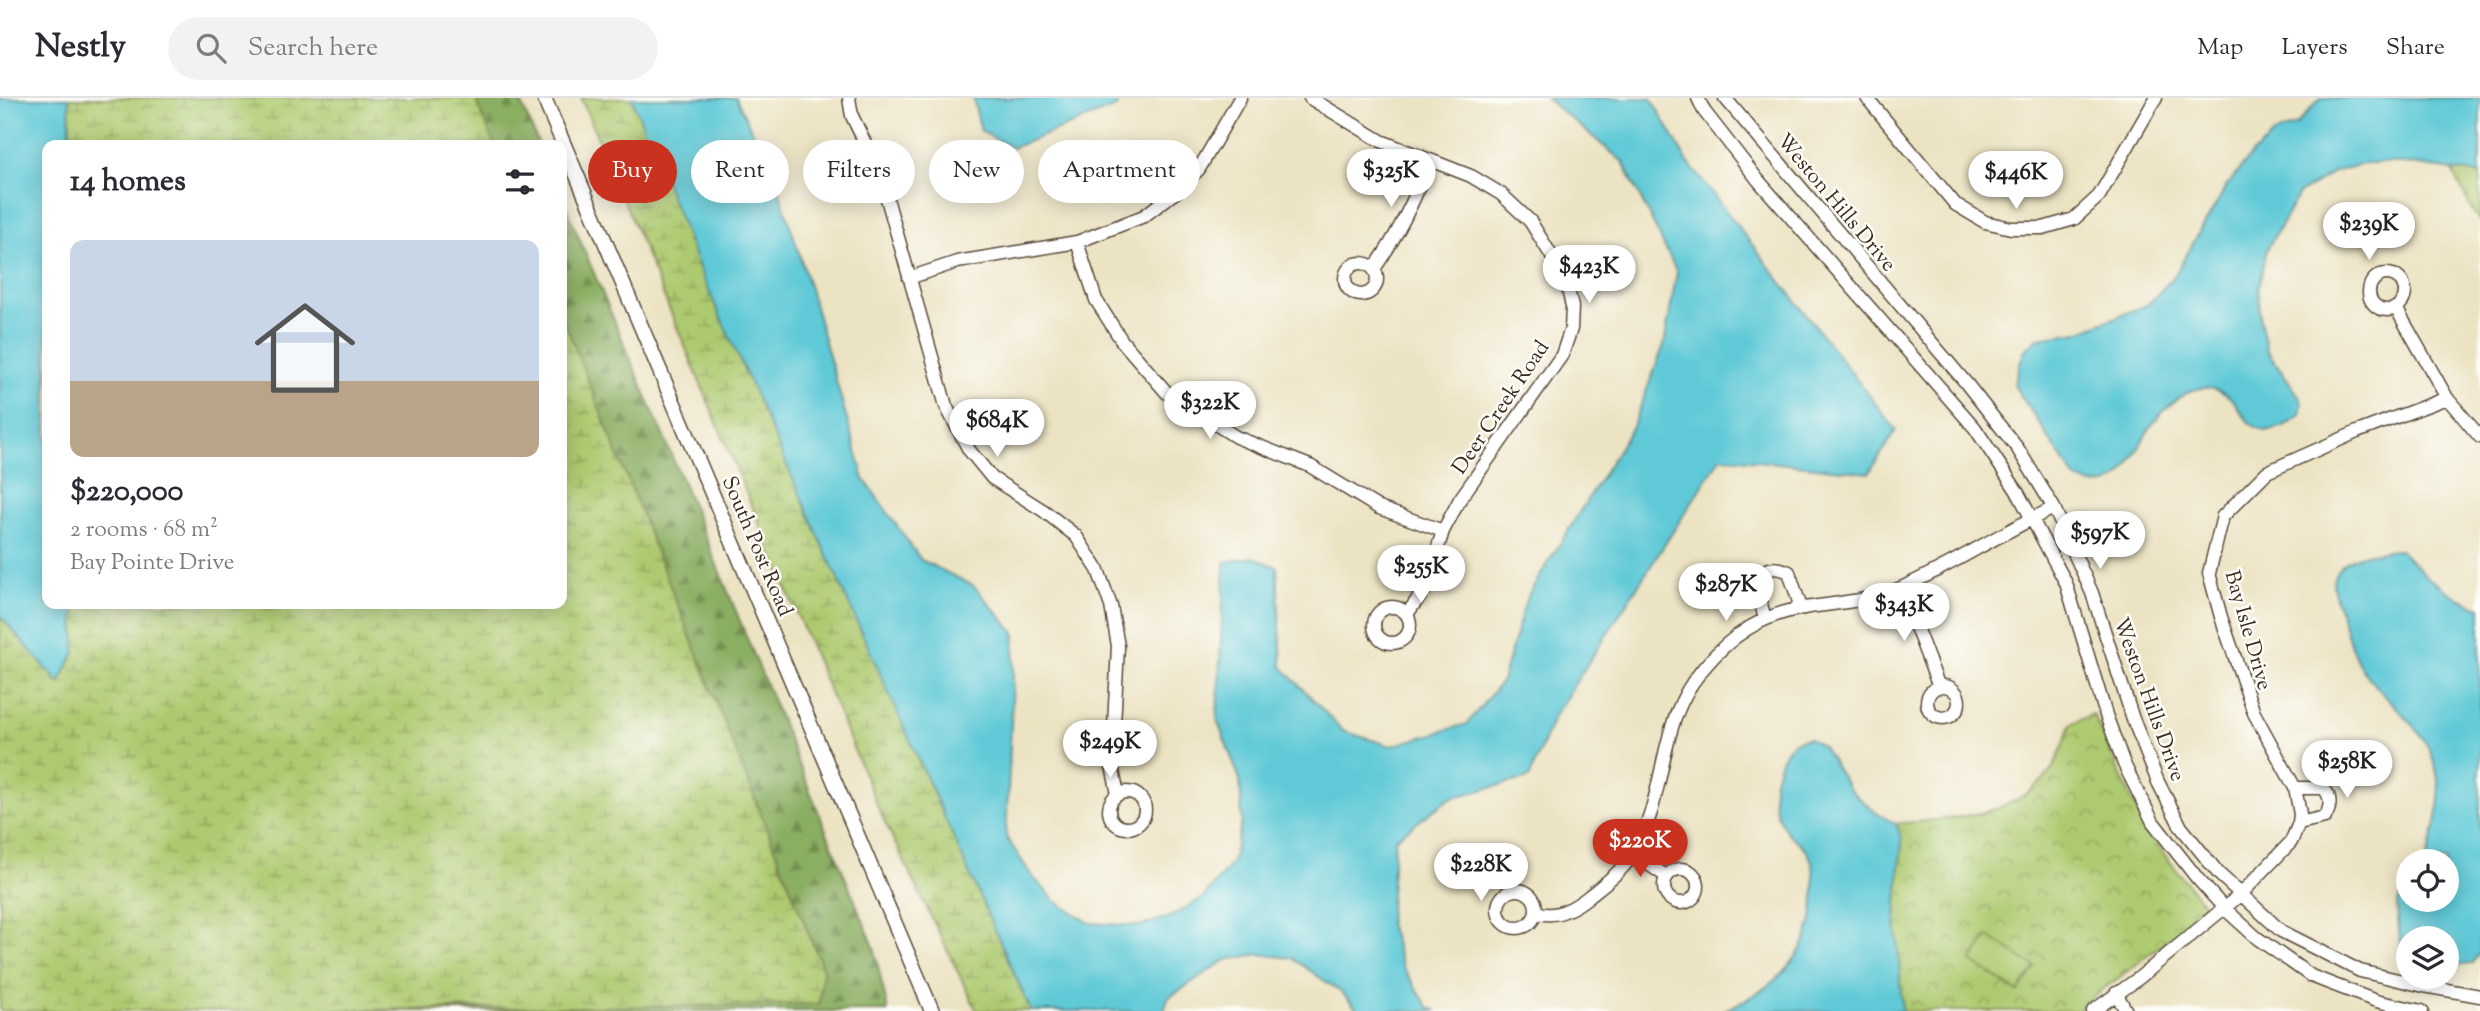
<!DOCTYPE html>
<meta charset="utf-8">
<style>
:root{--surface:#fff;--page:#f2f2f3;--text:#2b2b33;--muted:#7c7c81;--line:#e1e1e2;--accent:#c8321e}
body{margin:0;font-family:"Sorts Mill Goudy",serif;background:var(--page);color:var(--text);height:100vh;display:flex;flex-direction:column;font-size:26px;white-space:nowrap}
*{box-sizing:border-box;margin:0}
p{font-size:23px;color:var(--muted)}
.icon{flex:none;width:38px;height:38px;fill:none;stroke:currentColor;stroke-width:2;stroke-linecap:round;stroke-linejoin:round}
.map{position:relative;flex:1;overflow:hidden}
.sheet{position:absolute;left:42px;top:42px;width:525px;height:469px;display:flex;flex-direction:column;background:var(--surface);border-radius:14px;box-shadow:0 4px 18px #0003}
.sheet>*{flex:none}
.hud{position:absolute;left:588px;top:42px;width:665px;height:63px;display:flex;gap:14px}
.controls{position:absolute;left:2396px;top:751px;display:grid;gap:14px}
.controls a{display:grid;place-items:center;width:63px;height:63px;border-radius:50%;background:var(--surface);box-shadow:0 4px 18px #0003;font-size:35px}
.price{position:absolute;translate:-50% -60px;padding:0 16px;border-radius:24px;background:#fff;color:#222;font-size:23px;line-height:46px;filter:drop-shadow(0 2px 4px #0008)}
.price::after{content:'';position:absolute;left:50%;top:42px;width:21px;height:16px;margin-left:-10px;background:inherit;clip-path:polygon(0 0,100% 0,50% 100%)}
.price.on{background:var(--accent);color:#fff}
ul{padding:0;list-style:none}
li{display:grid;align-content:center;gap:14px;height:371px;padding:0 28px}
li span{display:grid;place-items:center;height:217px;border-radius:14px;color:#555}
li>.icon{margin-inline-start:auto}
span .icon{width:126px;height:126px;fill:#fffc;stroke-width:1}
li b{font-size:30px}
h2{display:flex;justify-content:space-between;align-items:center;height:84px;padding:0 28px;font-size:30px}
.tag{padding:0 24px;border-radius:32px;background:var(--surface);box-shadow:0 4px 18px #0003;font-size:24px;line-height:63px}
.tag.on{background:var(--accent);color:#fff}
header{display:flex;align-items:center;gap:42px;box-sizing:border-box;height:98px;padding:0 35px;background:var(--surface);border-bottom:2px solid var(--line)}
header strong{font-size:33px}
nav{display:flex;gap:38px;margin-inline-start:auto;font-size:24px}
.search{width:490px;height:63px;background:var(--page);display:flex;align-items:center;gap:18px;box-sizing:border-box;padding:0 24px;border-radius:38px;color:var(--muted);font-size:26px}
.map>svg:first-child{display:block}
.grass{fill:url(#grass-tufts);stroke:#747a47;stroke-width:2}
.forest{fill:url(#forest-firs);stroke:#626c40;stroke-width:2}
.wetland{fill:url(#wetland-marsh);stroke:#747a47;stroke-width:2}
.park{fill:url(#park-crowns);stroke:#747a47;stroke-width:2}
.garden{fill:#aeca70;stroke:#747a47;stroke-width:2}
.water{fill:#5ec9d7;stroke:#4c7a7a;stroke-width:2}
.lines{fill:none;stroke-linecap:round;stroke-linejoin:round}
.minor-casing{stroke:#564637;stroke-width:15}
.tertiary-casing{stroke:#564637;stroke-width:17}
.minor{stroke:#fff;stroke-width:12}
.tertiary{stroke:#fff;stroke-width:14}
.labels{text-anchor:middle;stroke-width:5;stroke-linejoin:round;paint-order:stroke}
.street-label{font-size:21px;fill:#3b2a1e;stroke:#fdfcf7}
</style>
<header>
<strong>Nestly</strong>
<div class="search"><svg class="icon" aria-label="search" viewBox="0 0 24 24"><circle cx="10" cy="10" r="6"/><path d="M15 15l6 6"/></svg>Search here</div>
<nav><a>Map</a><a>Layers</a><a>Share</a></nav>
</header>
<div class="map">
<svg width="2480" height="913" viewBox="0 0 2480 913">
<defs>
<pattern id="grass-tufts" width="24" height="20" patternUnits="userSpaceOnUse" patternTransform="scale(1.75)"><rect width="24" height="20" fill="#aeca70"/><path d="M3 7l-1-3M5 7V3M7 7l1-3M15 17l-1-3M17 17v-4M19 17l1-3" fill="none" stroke="#8fa45b"/></pattern>
<pattern id="forest-firs" width="22" height="20" patternUnits="userSpaceOnUse" patternTransform="scale(1.75)"><rect width="22" height="20" fill="#8aae62"/><path d="M5 1l3.5 6h-7zM16 11l3.5 6h-7z" fill="#728e50"/></pattern>
<pattern id="wetland-marsh" width="20" height="14" patternUnits="userSpaceOnUse" patternTransform="scale(1.75)"><rect width="20" height="14" fill="#aeca70"/><path d="M1 5h8M5 5V1M11 12h8M15 12V8" fill="none" stroke="#8fa45b"/></pattern>
<pattern id="park-crowns" width="20" height="18" patternUnits="userSpaceOnUse" patternTransform="scale(1.75)"><rect width="20" height="18" fill="#aeca70"/><path d="M2 6a3 3 0 1 1 6 0M12 15a3 3 0 1 1 6 0" fill="none" stroke="#8fa45b"/></pattern>
</defs>
<rect width="100%" height="100%" fill="#fdfcf7"/>
<filter id="ink" filterUnits="userSpaceOnUse"><feTurbulence type="fractalNoise" baseFrequency=".0143" numOctaves="2"/><feDisplacementMap in="SourceGraphic" scale="14" xChannelSelector="R" yChannelSelector="G"/><feConvolveMatrix kernelMatrix="1 2 1 2 8 2 1 2 1" color-interpolation-filters="sRGB"/></filter>
<filter id="wash" filterUnits="userSpaceOnUse"><feTurbulence type="fractalNoise" baseFrequency=".00686" numOctaves="4" result="noise"/><feDisplacementMap in="SourceGraphic" scale="28" xChannelSelector="R" yChannelSelector="G"/><feGaussianBlur stdDeviation="1.57" result="paint"/><feColorMatrix in="noise" values="0 0 0 0 0 0 0 0 0 0 0 0 0 0 0 0 0 1.4 0 .05"/><feComposite in="paint" operator="in"/></filter>
<g filter="url(#wash)">
<rect width="100%" height="100%" fill="#ece3c3"/>
<path class="grass" d="M2451 69 2480 73V124L2471 110Z"/>
<path class="forest" d="M475 0H519L539 47H494Z
M562 100 684 387 874 849 888 913H285L819 906 823 872 562 217Z"/>
<path class="wetland" d="M69 0H475L494 47H70Z
M581 0H632L1031 913H977L880 714Z
M562 217 823 872 819 906 285 913H0V518L59 585 75 554 74 506H562Z"/>
<path class="park" d="M2093 616 2146 733 2208 812 2085 905 2079 913H1902L1896 820 1902 742 1896 726C1949 720 2013 721 2050 674 2060 661 2065 640 2072 625Z"/>
<path class="garden" d="M1989 838 2035 869 2018 894 1971 863Z"/>
<path class="water" d="M0 0H69L70 47H47V506H74L75 554 59 585 0 518Z
M632 0H736L777 85 808 184 864 381 921 462 974 488 1015 535 1006 739 1032 778 1055 803 1090 825 1140 828 1172 818 1204 799 1232 765 1242 723 1240 682 1217 621 1225 464 1253 459 1277 469 1282 569 1343 633 1391 648 1467 626 1502 583 1527 499 1633 328 1664 247 1677 174 1623 64 1546 0H1651L1687 63 1896 332 1869 375 1721 359 1554 618 1529 680 1450 700 1395 741 1389 825 1402 868 1428 909 1437 913H1359L1342 895 1292 860 1259 856 1226 862 1168 900 1164 913H1031L704 182Z
M973 0H1120L1116 9 1012 50 981 33Z
M2321 0H2480V76L2405 65H2366L2334 74 2299 96 2266 153 2259 189 2260 222 2267 252 2297 295 2302 305 2300 317 2284 328 2266 333C2261 331 2255 329 2251 326 2238 314 2236 298 2217 292 2202 287 2189 292 2177 301 2166 310 2155 321 2148 333 2129 365 2120 402 2075 380L2014 287 2024 253 2038 240 2078 234 2147 207 2173 180 2226 89 2253 55 2276 35 2296 27Z
M2400 452 2428 480 2460 501 2480 509V855L2472 865 2447 868 2446 840H2408V858L2400 846 2397 807 2408 785V802H2446V763H2426C2436 730 2445 698 2434 664 2421 623 2387 606 2363 573 2352 557 2348 537 2342 519 2339 508 2332 493 2333 483 2338 455 2379 453 2400 452Z
M1808 640 1823 649 1850 692 1878 716 1896 726 1902 741 1896 820 1902 913H1722C1775 891 1816 856 1814 794 1814 782 1815 768 1809 757 1805 747 1793 742 1787 734 1769 709 1771 689 1781 662 1784 656 1787 649 1793 645 1797 643 1804 641 1808 640Z"/>
</g>
<g filter="url(#ink)">
<g class="lines">
<defs>
<path id="minor" d="M849 0 852 18 880 76 946 308 969 352 992 380 1044 413 1076 438 1098 472 1111 508 1118 548 1112 668 1118 696
M1310 0 1381 43 1471 78 1501 96 1530 123 1566 181 1572 209 1571 231 1562 257 1460 401 1443 433 1425 491 1407 516
M1698 0 1704 13 1758 82 1975 330 2017 393 2066 485 2106 617 2124 666 2153 724 2197 780 2224 810 2257 840 2311 878 2376 903 2422 913
M1725 0 1966 285 2018 351 2054 410 2092 495 2133 621 2158 684 2181 729 2219 776 2281 833 2360 873 2424 888 2480 898
M1867 0 1955 106 1985 124 2011 130H2043L2074 121 2099 98 2156 0
M1077 144 1096 202 1122 243 1168 296 1236 339 1310 368 1379 410 1443 433
M1345 181a16 16 0 1 1 32 0a16 16 0 1 1-32 0Z
M1374 171C1398 137 1414 102 1430 64
M2369 194a18 18 0 1 1 36 0a18 18 0 1 1-36 0Z
M909 180 957 164 1077 144 1144 118 1177 93 1199 71 1240 0
M2396 210 2447 300 2480 339
M1901 490 1939 589
M1374 527a18 18 0 1 1 36 0a18 18 0 1 1-36 0Z
M1765 521C1761 505 1756 493 1760 477 1769 468 1778 469 1789 474L1801 510
M1927 604a16 16 0 1 1 32 0a16 16 0 1 1-32 0Z
M2295 690H2323C2332 698 2331 709 2325 719L2299 725
M1109 712a18 18 0 1 1 36 0a18 18 0 1 1-36 0Z
M1633 756 1666 778
M1664 788a17 17 0 1 1 34 0a17 17 0 1 1-34 0Z
M1498 811a19 19 0 1 1 38 0a19 19 0 1 1-38 0Z
M1536 814C1555 821 1573 811 1588 799 1604 786 1624 772 1634 754 1665 702 1658 635 1693 584 1720 546 1756 517 1804 510 1837 505 1872 503 1903 489 1954 466 2002 434 2054 410
M2116 895 2126 913
M2093 913 2139 880 2240 797 2291 744 2299 725 2300 716 2295 690 2254 615 2221 519 2209 475 2223 418 2267 374 2357 334 2447 300"/>
<path id="tertiary" d="M544 0 932 913"/>
</defs>
<use href="#minor" class="minor-casing"/>
<use href="#tertiary" class="tertiary-casing"/>
<use href="#minor" class="minor"/>
<use href="#tertiary" class="tertiary"/>
</g>
</g>
<g class="labels">
<g class="street-label">
<text transform="translate(1837 104) rotate(50)" y="7">Weston Hills Drive</text>
<text transform="translate(1500 309) rotate(-56)" y="7">Deer Creek Road</text>
<text transform="translate(758 448) rotate(67)" y="7">South Post Road</text>
<text transform="translate(2249 532) rotate(74)" y="7">Bay Isle Drive</text>
<text transform="translate(2150 601) rotate(70)" y="7">Weston Hills Drive</text>
</g>
</g>
</svg>
<div class="controls">
<a><svg class="icon" aria-label="locate" viewBox="0 0 24 24"><circle cx="12" cy="12" r="6"/><path d="M12 2v4M12 18v4M2 12h4M18 12h4"/></svg></a>
<a><svg class="icon" aria-label="layers" viewBox="0 0 24 24"><path d="M12 4l9 5-9 5-9-5zM3 14l9 5 9-5"/></svg></a>
</div>
<b class="price" style="left:1391px;top:111px">$325K</b>
<b class="price" style="left:2016px;top:113px">$446K</b>
<b class="price" style="left:2369px;top:164px">$239K</b>
<b class="price" style="left:1589px;top:207px">$423K</b>
<b class="price" style="left:1210px;top:343px">$322K</b>
<b class="price" style="left:997px;top:361px">$684K</b>
<b class="price" style="left:2100px;top:473px">$597K</b>
<b class="price" style="left:1421px;top:507px">$255K</b>
<b class="price" style="left:1726px;top:525px">$287K</b>
<b class="price" style="left:1904px;top:545px">$343K</b>
<b class="price" style="left:1110px;top:682px">$249K</b>
<b class="price" style="left:2347px;top:702px">$258K</b>
<b class="price on" style="left:1640px;top:781px">$220K</b>
<b class="price" style="left:1481px;top:805px">$228K</b>
<div class="hud">
<a class="tag on">Buy</a>
<a class="tag">Rent</a>
<a class="tag">Filters</a>
<a class="tag">New</a>
<a class="tag">Apartment</a>
</div>
<section class="sheet">
<h2>14 homes<svg class="icon" aria-label="filters" viewBox="0 0 24 24"><path d="M4 7h16M4 17h16"/><circle cx="9" cy="7" r="2"/><circle cx="15" cy="17" r="2"/></svg></h2>
<ul>
<li><span style="background:linear-gradient(#c9d6e8 65%,#b9a48a 0)"><svg class="icon" aria-label="home" viewBox="0 0 24 24"><path d="M3 11l9-7 9 7M6 9v11h12V9"/></svg></span><div><b>$220,000</b><p>2 rooms · 68 m²</p><p>Bay Pointe Drive</p></div></li>
</ul>
</section>
</div>
